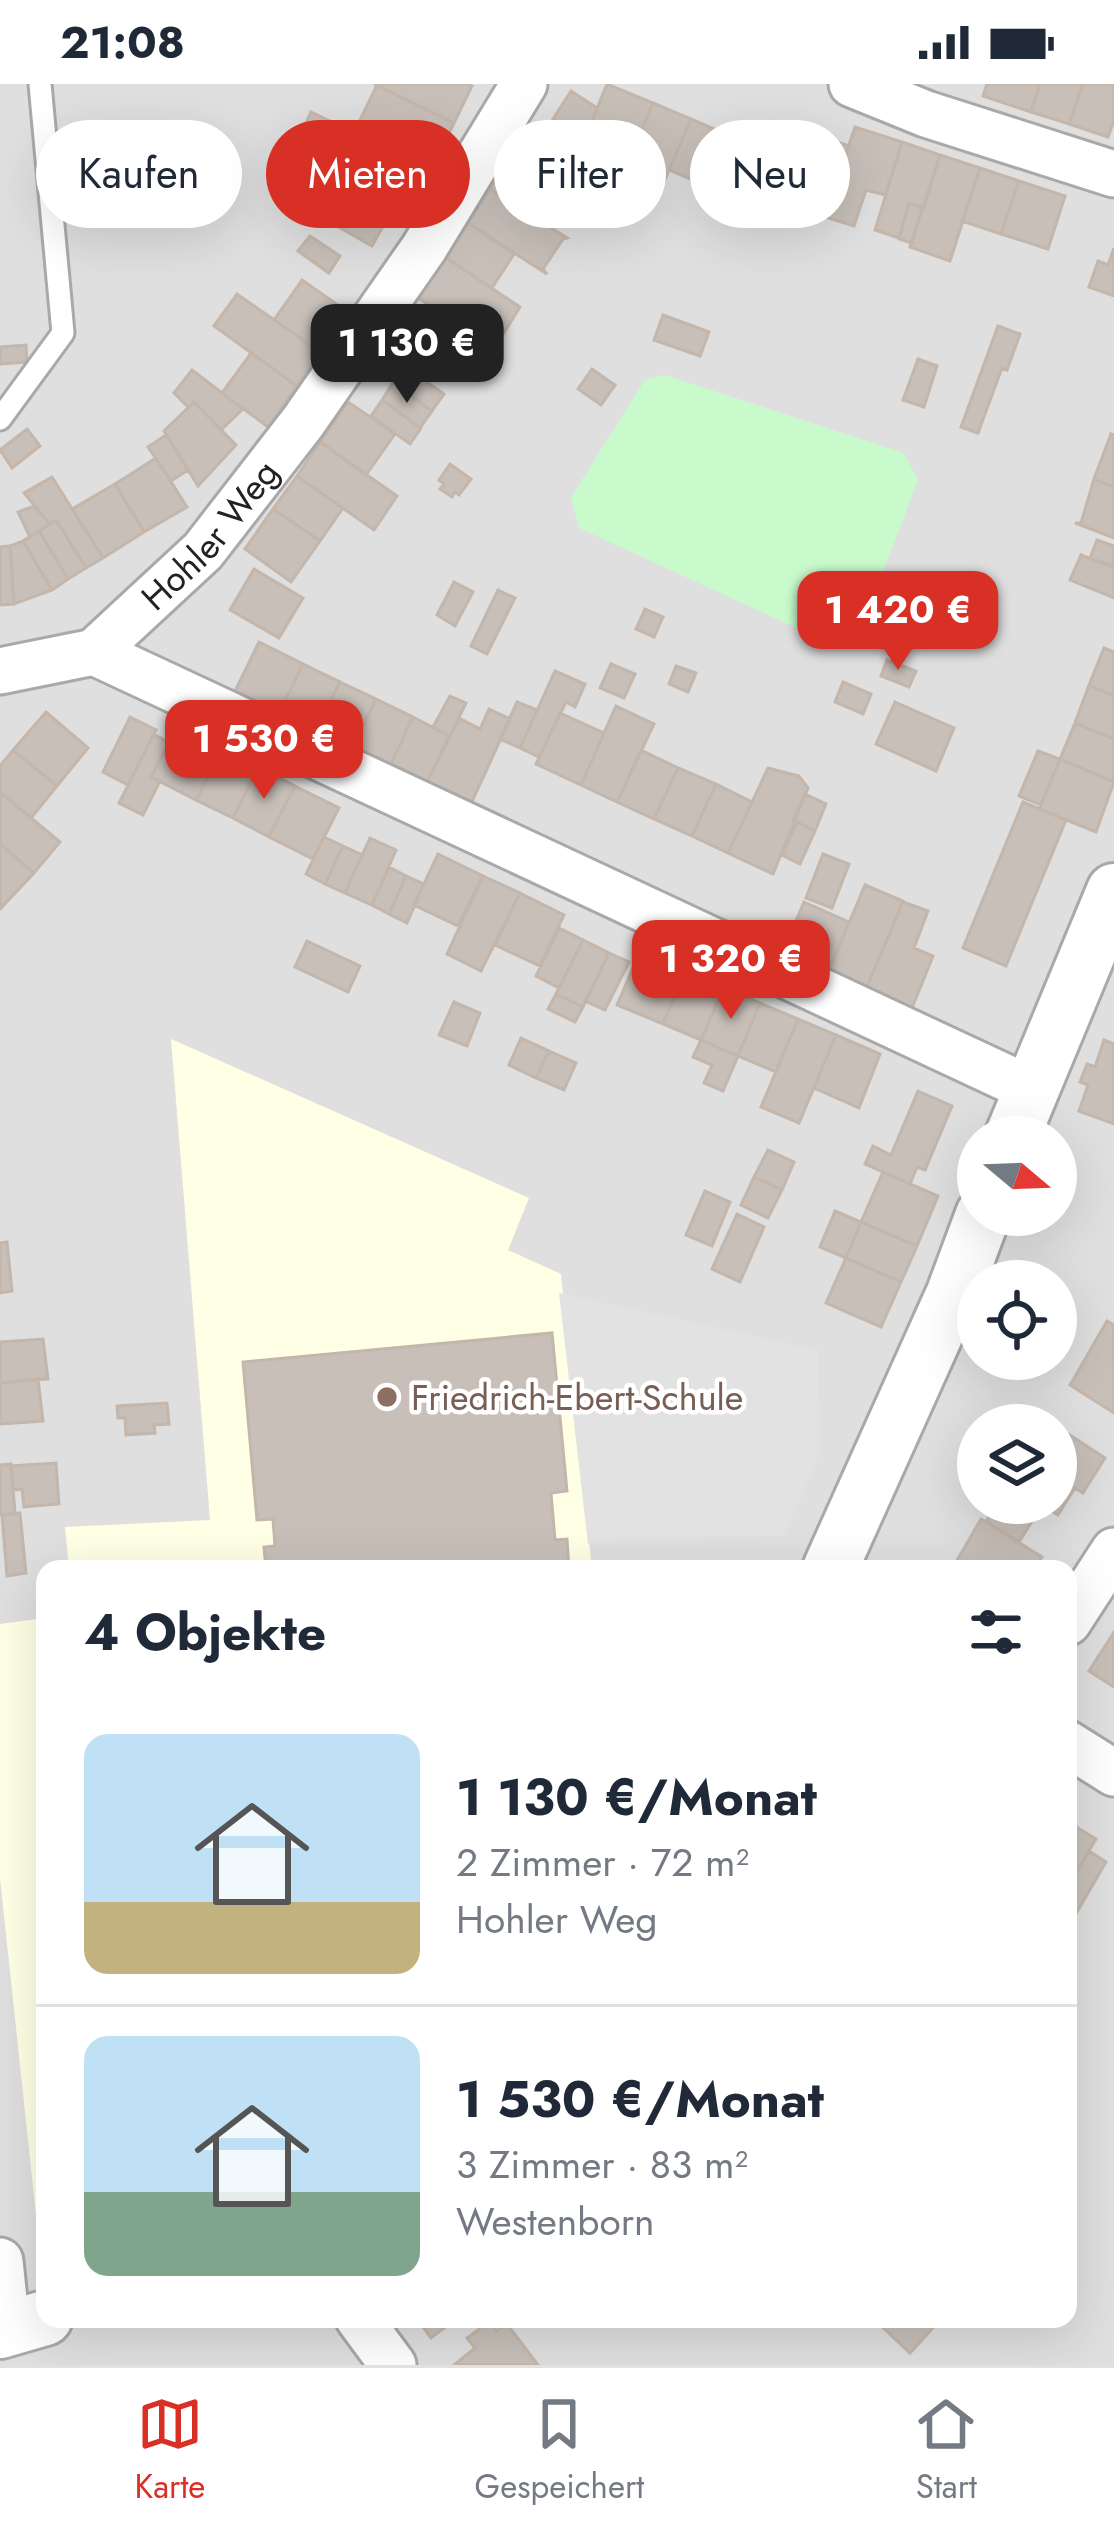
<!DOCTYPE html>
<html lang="de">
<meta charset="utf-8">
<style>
:root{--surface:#fff;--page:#f2f2f3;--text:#1f2937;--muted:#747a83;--line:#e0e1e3;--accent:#d93025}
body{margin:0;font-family:Jost,sans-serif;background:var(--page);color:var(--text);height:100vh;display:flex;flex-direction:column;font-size:45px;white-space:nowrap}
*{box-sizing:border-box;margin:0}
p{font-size:39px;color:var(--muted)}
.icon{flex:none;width:66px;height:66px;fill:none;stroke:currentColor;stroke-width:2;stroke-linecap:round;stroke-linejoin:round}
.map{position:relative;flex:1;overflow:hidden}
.details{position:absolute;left:36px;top:1476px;width:1041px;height:768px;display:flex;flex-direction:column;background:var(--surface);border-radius:24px;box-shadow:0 12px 48px #0002}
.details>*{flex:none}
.guide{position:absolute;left:36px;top:36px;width:1044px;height:108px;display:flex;gap:24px}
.needle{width:78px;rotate:109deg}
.fabs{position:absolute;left:957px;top:1032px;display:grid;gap:24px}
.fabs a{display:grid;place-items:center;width:120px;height:120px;border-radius:50%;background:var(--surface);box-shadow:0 12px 48px #0002;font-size:60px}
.price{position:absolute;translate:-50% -102px;padding:0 27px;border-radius:24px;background:var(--accent);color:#fff;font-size:39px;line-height:78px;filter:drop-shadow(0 3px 6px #0008)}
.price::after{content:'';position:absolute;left:50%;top:72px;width:36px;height:27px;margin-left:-18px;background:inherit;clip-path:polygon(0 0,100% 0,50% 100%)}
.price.selected{background:#222;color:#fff}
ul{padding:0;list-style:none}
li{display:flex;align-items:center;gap:36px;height:300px;padding:0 48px}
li+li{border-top:3px solid var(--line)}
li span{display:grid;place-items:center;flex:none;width:336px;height:240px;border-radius:24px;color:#555}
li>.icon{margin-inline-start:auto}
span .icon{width:144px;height:144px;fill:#fffc;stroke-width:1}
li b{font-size:51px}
h2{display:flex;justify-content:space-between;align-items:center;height:144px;padding:0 48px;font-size:51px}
.pill{padding:0 42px;border-radius:54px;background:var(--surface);box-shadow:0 12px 48px #0002;font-size:42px;line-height:108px}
.pill.selected{background:var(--accent);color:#fff}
.status{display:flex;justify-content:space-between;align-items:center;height:84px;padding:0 60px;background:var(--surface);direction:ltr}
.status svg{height:33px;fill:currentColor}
.dock{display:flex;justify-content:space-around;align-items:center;height:168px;border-top:3px solid var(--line);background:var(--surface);font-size:33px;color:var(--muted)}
.dock a{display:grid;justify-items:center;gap:6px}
.dock .selected{color:var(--accent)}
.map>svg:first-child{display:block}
.residential{fill:#e0dfdf;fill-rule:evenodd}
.education{fill:#ffffe5}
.park{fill:#c8facc}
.parking{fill:#e2e2e2}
.building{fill:#c7bfb8;stroke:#c4b6ab;stroke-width:3}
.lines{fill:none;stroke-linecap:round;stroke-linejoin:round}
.service-casing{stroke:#a9a9a9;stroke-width:27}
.minor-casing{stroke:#a9a9a9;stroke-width:51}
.tertiary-casing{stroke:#a9a9a9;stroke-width:60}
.service{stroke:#fff;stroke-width:21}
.minor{stroke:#fff;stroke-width:45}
.tertiary{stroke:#fff;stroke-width:54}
.education-dot{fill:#8d6e63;stroke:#fff;stroke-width:4.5}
.labels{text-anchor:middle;stroke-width:9;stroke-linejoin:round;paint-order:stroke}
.street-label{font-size:36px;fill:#222;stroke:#fff}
.education-label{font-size:36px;fill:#785e54;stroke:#fff;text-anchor:start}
</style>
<div class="status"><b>21:08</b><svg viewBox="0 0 49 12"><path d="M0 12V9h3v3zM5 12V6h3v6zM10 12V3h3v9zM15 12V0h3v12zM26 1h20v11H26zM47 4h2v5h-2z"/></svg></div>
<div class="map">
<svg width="1114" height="2281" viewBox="0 0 1114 2281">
<rect width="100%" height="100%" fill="#f2efe9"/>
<path class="residential" d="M0 0H1114V2281H0ZM978 1053H1056V1131H978ZM978 1197H1056V1275H978ZM978 1341H1056V1419H978ZM45 1485H1068V2235H45Z"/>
<path class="education" d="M171 955 529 1114 508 1166 561 1190 592 1485H69L65 1443 210 1436Z
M45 1534V2163L39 2159 0 1794V1540Z"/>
<path class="park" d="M665 291 904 369 918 396 860 548 827 558 579 444 571 413 645 296Z"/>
<path class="parking" d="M559 1209 818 1266 820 1368 785 1451 588 1460Z"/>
<path class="building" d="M374 0H467L472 2 454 39Z
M607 0 653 19 631 70 586 52Z
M987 0H1040L1031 28 983 12Z
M1040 0H1083L1069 40 1031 28Z
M1083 0H1114V36L1108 53 1069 40Z
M377 1 454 39 433 83 381 58 386 48 360 36Z
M571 7 597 24 586 52 617 65 611 75 553 35Z
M653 19 691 35 657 114 620 98Z
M311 28 334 39 315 77 293 66Z
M691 35 728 51 707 102 669 86Z
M554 37 592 61 580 80 541 55Z
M783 40 804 46 790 89 803 93 793 126 756 112Z
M855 43 902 58 885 111 866 106 854 142 825 133Z
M804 46 826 54 813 96 790 89Z
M728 51 773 69 752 121 707 102Z
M373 52 425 80 416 98 364 72Z
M826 54 849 62 825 133 795 121 803 93 813 96Z
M541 55 563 69 551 86 530 73Z
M902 58 940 71 924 124 909 119 899 154 875 146Z
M517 64 564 95 537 136 490 105Z
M940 71 980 84 950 177 910 163Z
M364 72 416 98 407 116 355 90Z
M980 84 1019 97 1001 150 962 137Z
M346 86 401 113 391 135 336 107Z
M1019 97 1065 112 1048 165 1001 150Z
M490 105 567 154 563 155 543 185 547 190 468 139Z
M334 106 386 137 372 162 319 132Z
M718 107 752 121 744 139 710 124Z
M909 119 922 124 912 159 899 155Z
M468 139 514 170 492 204 445 173Z
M310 152 340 172 329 189 298 167Z
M1114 164V212L1089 203 1098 177 1108 181Z
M445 173 520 223 494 265 482 258 484 255 418 214Z
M302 196 348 228 320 268 274 236Z
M237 210 320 268 297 302 214 242Z
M432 224 484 255 468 279 419 243Z
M663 231 709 248 700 272 654 256Z
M998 242 1020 250 1007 286 1002 284 978 349 961 343Z
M26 261 27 278 0 280V263Z
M251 269 297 302 268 343 222 309Z
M918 275 937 282 924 323 903 316Z
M405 283 444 310 432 327 393 299Z
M592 285 615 301 601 321 578 305Z
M192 286 243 325 221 346 194 318 188 323 174 309Z
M393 299 432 327 420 344 382 316Z
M382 316 421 344 410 360 371 332Z
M194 318 236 361 198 402 164 347Z
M348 318 395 350 366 391 320 358Z
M27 345 40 362 12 384 0 366Z
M1111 350 1114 351V403L1094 395Z
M166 351 188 386 171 397 148 363Z
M320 358 397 412 374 446 297 392Z
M156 374 187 423 144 448 115 400Z
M450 380 471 395 459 411 455 408 452 413 440 405 444 400 439 396Z
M297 392 343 424 320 457 273 425Z
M52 393 103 474 86 484 56 436 50 440 24 409Z
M1094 395 1114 403V454L1075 439H1081Z
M115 400 144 448 103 474 72 425Z
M34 422 50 440 30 453 18 428Z
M273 425 320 457 291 498 245 465Z
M56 436 86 484 68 495 39 447Z
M39 447 68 495 52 506 23 457Z
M1097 456 1114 462V482L1090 474Z
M23 457 52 506 14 520 10 462Z
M10 462 14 520 0 521V463Z
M1081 471 1114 484V514L1070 496Z
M254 485 303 514 279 554 230 526Z
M454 498 473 508 455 542 437 531Z
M498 506 515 514 487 570 471 562Z
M645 525 663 533 654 553 636 545Z
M259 558 303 580 278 631 234 609Z
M1104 564 1114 568V612L1089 601Z
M887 576 916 587 909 603 881 592Z
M303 580 340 598 314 649 278 631Z
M611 580 635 590 624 614 600 604Z
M676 582 696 589 688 608 669 600Z
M555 587 585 600 575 623 566 618 539 673 520 664Z
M340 598 376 615 351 667 314 649Z
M843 598 871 610 863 630 835 618Z
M1089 601 1114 612V655L1075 639Z
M450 612 466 619 450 652 433 643Z
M376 615 413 633 389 684 351 667Z
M517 618 537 626 520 664 500 655Z
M895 618 954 644 936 687 876 660Z
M616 622 654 640 617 718 581 701Z
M489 625 510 635 469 724 425 702 459 634 480 645Z
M46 628 88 664 57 702 13 666Z
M560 629 604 649 581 701 536 680Z
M130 633 156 646 128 701 103 688Z
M413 633 449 652 425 702 389 684Z
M1075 639 1114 655V698L1060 675Z
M177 643 222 666 196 716 151 693Z
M154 650 169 659 151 693 160 697 143 731 119 719Z
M13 666 57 702 31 734 0 708V682Z
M222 666 258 683 233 734 196 716Z
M641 666 678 684 654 735 617 718Z
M1038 667 1060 675 1041 721 1019 712Z
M1060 675 1114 698 1096 748 1039 725Z
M258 683 295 702 269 753 233 734Z
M678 684 716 700 692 752 654 735Z
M768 684 799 692 808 704 773 790 728 769Z
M716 700 752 718 728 769 692 752Z
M295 702 339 724 313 775 269 753Z
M0 708 60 758 34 789 0 760Z
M805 710 826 720 815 747 793 736Z
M1023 718 1066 736 1006 882 963 864Z
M797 738 815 747 800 780 782 771Z
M324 753 343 762 325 800 306 790Z
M370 754 396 766 372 821 345 809Z
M0 760 34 789 0 825Z
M343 762 362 771 345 809 325 800Z
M438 770 483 792 458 842 414 821Z
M823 770 849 780 832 824 806 814Z
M389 783 406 792 389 830 372 821Z
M406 792 424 800 407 839 389 830Z
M483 792 520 809 481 887 447 870Z
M865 801 903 817 866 905 828 889Z
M520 809 564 831 540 882 495 861Z
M804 818 849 838 828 889 782 870Z
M903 818 928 827 914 864 933 872 912 924 866 905Z
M559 844 583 856 559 904 536 892Z
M583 856 609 869 583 923 556 910Z
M307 857 360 882 348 908 295 883Z
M640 868 685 887 663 940 617 921Z
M609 869 629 878 605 926 585 917Z
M685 887 724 903 701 956 663 940Z
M724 903 760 919 738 972 701 956Z
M556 910 583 923 575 938 548 925Z
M454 918 480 929 467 962 439 951Z
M760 919 798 935 776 988 738 972Z
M798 935 836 951 799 1039 761 1023Z
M836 951 880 970 859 1024 814 1004Z
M521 954 549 967 536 994 509 981Z
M701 956 738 972 723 1007 704 999 712 981 693 973Z
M1104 956 1114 960V1040L1079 1027 1088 1001 1080 998 1087 980 1095 983Z
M549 967 576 979 564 1006 536 994Z
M918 1007 952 1022 925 1086 917 1083 910 1100 865 1080 873 1062 891 1071Z
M768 1066 794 1078 782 1106 754 1093Z
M883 1088 938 1112 917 1162 861 1138Z
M754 1093 782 1106 768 1134 741 1121Z
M705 1107 730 1118 712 1162 686 1151Z
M835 1127 861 1138 846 1174 820 1163Z
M737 1130 764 1143 740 1198 712 1185Z
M861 1138 917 1162 901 1198 846 1174Z
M7 1158 12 1207 0 1209V1159Z
M846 1174 901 1198 881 1243 826 1219Z
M1107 1237 1114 1241V1329L1070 1301Z
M552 1249 567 1407 551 1409 555 1456 567 1455 569 1485H266L264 1463 275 1462 273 1435 257 1436 243 1278Z
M43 1255 48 1295 0 1299V1258Z
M38 1295 43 1337 0 1340V1299Z
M167 1319 169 1340 154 1341 155 1349 126 1351 125 1334H118L117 1322Z
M1056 1342 1105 1374 1083 1409 1075 1404 1058 1431 1038 1419H1056Z
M56 1379 59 1420 24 1423 22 1405 13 1406 11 1382Z
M11 1380 15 1429 0 1431V1381Z
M998 1419 1031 1439 1019 1458 986 1437Z
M1000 1419H1038L1042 1422 1031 1439Z
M20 1429 26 1489 7 1492 2 1431Z
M981 1435 1042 1473 1034 1485H952Z
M1114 1548V1603L1089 1587Z
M1068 1738 1096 1755 1068 1802Z
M1089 1767 1106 1778 1074 1833 1068 1829V1802Z
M417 2235H456L431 2254Z
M874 2235H941L910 2269Z
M490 2237 497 2247 507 2240 538 2281H454L475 2264 467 2254Z"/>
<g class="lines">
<defs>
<path id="service" d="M0 335 63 249 40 0"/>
<g id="minor">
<path d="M852 0 926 30 1114 90"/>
<path d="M94 568 1030 1005"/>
<path id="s1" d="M0 587 94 568 203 467 303 338 424 164 524 0"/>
<path d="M1068 1538 1114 1467"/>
<path d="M1068 1660 1114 1689"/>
<path d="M0 2177 7 2245"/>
<path d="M359 2235 393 2281"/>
</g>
<path id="tertiary" d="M1012 1053 1114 807
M830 1485 954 1209 983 1131
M0 2247 45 2234"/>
</defs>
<use href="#service" class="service-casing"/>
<use href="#minor" class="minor-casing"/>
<use href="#tertiary" class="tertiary-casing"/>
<use href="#service" class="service"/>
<use href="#minor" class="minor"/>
<use href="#tertiary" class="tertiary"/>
</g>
<circle class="education-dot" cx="387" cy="1313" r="12"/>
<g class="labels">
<g class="street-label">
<text dy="13" stroke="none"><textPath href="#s1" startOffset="261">Hohler Weg</textPath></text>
</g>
<g class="education-label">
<text x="411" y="1326">Friedrich-Ebert-Schule</text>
</g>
</g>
</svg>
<div class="fabs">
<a><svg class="needle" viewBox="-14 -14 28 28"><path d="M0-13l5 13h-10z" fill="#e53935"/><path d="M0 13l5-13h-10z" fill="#747a83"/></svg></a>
<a><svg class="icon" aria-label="locate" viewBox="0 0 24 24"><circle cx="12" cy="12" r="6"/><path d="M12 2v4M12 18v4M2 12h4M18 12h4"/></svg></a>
<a><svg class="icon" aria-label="layers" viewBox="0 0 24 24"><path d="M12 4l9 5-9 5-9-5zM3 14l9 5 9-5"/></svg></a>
</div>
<b class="price selected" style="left:407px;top:322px">1 130 €</b>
<b class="price" style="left:898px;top:589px">1 420 €</b>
<b class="price" style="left:264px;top:718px">1 530 €</b>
<b class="price" style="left:731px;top:938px">1 320 €</b>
<div class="guide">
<a class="pill">Kaufen</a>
<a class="pill selected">Mieten</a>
<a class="pill">Filter</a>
<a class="pill">Neu</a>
</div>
<section class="details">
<h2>4 Objekte<svg class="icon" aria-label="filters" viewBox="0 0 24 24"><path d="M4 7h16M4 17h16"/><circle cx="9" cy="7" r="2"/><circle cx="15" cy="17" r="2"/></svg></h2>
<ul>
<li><span style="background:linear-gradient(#bfe0f5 70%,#c2b280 0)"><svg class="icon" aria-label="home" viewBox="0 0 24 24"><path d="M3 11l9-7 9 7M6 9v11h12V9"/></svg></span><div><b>1 130 €/Monat</b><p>2 Zimmer · 72 m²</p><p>Hohler Weg</p></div></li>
<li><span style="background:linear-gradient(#bfe0f5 65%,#7fa58c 0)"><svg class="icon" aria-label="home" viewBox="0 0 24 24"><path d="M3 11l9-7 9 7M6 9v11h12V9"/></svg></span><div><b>1 530 €/Monat</b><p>3 Zimmer · 83 m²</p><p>Westenborn</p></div></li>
</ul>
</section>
</div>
<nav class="dock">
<a class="selected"><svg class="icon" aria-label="map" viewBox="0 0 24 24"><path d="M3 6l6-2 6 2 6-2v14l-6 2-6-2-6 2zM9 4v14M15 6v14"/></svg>Karte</a>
<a><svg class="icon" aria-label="saved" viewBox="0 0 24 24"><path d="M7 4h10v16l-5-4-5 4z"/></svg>Gespeichert</a>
<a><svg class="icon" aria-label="home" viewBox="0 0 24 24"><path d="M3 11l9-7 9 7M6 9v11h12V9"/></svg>Start</a>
</nav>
